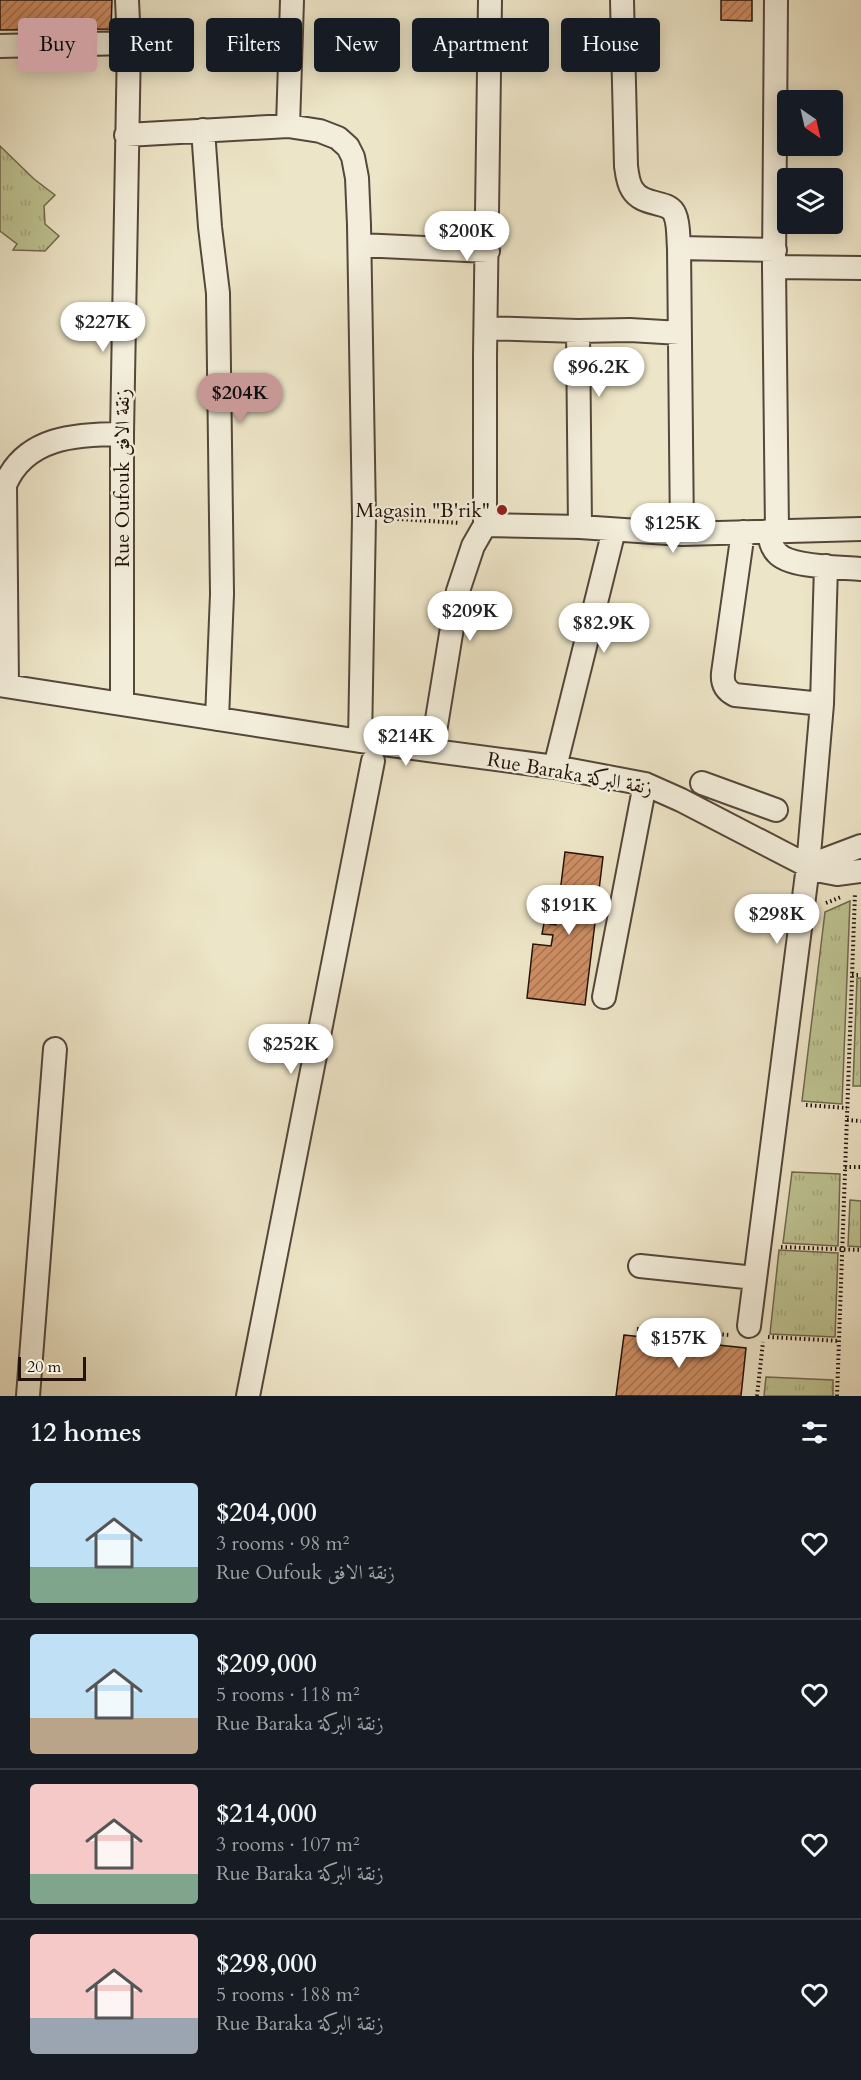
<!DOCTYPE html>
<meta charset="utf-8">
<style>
:root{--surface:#171b24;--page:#242831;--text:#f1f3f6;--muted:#9ea1a6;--line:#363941;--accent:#c59692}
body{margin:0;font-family:Cardo,Amiri,serif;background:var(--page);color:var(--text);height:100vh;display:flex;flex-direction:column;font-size:22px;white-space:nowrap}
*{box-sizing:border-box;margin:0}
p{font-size:20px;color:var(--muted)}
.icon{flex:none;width:33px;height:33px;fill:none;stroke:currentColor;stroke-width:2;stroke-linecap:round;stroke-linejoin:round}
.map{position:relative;height:1396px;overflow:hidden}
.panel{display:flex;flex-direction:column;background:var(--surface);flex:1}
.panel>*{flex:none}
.hud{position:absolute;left:18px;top:18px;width:825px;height:54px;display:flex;gap:12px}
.needle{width:39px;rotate:146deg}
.buttons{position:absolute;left:777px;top:90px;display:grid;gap:12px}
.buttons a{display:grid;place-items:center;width:66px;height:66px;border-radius:6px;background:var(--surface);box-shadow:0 3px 15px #0003;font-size:30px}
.scale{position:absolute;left:18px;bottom:15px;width:68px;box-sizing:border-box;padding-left:6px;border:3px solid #22120b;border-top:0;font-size:16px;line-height:21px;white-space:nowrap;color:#22120b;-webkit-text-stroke:4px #f3eedb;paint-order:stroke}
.price{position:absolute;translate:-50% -51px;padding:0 14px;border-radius:21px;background:#fff;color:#222;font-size:20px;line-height:39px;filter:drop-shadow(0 2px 3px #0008)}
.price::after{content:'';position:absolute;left:50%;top:36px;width:18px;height:14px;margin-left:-9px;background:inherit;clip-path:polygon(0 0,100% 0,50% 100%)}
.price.on{background:var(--accent);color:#111}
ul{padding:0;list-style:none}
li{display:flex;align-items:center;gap:18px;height:150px;padding:0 30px}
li+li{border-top:2px solid var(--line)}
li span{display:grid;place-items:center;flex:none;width:168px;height:120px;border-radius:6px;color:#555}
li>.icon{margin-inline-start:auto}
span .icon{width:72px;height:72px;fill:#fffc;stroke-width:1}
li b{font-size:26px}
h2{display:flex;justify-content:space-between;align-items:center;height:72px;padding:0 30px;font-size:26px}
.pill{padding:0 21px;border-radius:6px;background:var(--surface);box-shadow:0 3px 15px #0003;font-size:21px;line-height:54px}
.pill.on{background:var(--accent);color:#111}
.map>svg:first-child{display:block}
.grass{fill:url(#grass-tufts);stroke:#706a4e;stroke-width:1.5}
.building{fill:url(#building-hatch);stroke:#22120b;stroke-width:1.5}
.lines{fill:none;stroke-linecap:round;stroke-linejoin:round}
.minor-casing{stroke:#55473a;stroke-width:26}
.path{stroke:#22120b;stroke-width:4;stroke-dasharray:1.5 3;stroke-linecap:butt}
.minor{stroke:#f3eedb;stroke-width:22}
.poi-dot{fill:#8f2418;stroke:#f3eedb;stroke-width:2}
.labels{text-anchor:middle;stroke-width:5;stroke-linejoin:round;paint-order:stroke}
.street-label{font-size:20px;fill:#22120b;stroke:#f3eedb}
.poi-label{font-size:20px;fill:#22120b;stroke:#f3eedb;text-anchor:end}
</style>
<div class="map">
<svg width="861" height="1396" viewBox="0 0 861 1396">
<defs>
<pattern id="grass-tufts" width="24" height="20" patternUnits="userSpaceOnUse" patternTransform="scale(1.5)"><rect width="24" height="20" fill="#bec392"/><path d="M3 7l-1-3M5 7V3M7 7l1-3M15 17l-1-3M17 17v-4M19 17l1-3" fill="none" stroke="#a3a67d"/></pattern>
<pattern id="building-hatch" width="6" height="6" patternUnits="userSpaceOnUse" patternTransform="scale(1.5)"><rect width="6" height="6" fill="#ce8e64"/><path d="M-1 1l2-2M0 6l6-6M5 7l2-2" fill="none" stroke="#a77351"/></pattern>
</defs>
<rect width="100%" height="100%" fill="#ede5c7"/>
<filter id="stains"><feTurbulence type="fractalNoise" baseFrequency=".00333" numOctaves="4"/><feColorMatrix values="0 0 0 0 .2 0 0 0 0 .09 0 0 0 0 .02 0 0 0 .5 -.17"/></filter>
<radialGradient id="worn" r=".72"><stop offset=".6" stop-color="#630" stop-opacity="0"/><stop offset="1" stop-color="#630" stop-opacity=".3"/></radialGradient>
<path class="grass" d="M0 146 34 179 55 195 44 206 45 224 59 236 45 251 13 250 17 244 0 231Z
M850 901 842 1104 802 1101 825 912Z
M857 978H861V1086H853Z
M792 1172 840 1174 838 1246 783 1243Z
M850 1200 861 1201V1247L848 1246Z
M779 1250 838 1253 835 1337 770 1334Z
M766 1377 833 1380V1396H764Z"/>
<path class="building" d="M0 0H112L111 29 0 30Z
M721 0H752V21L721 20Z
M565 852 603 857 585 1005 527 998 533 944 551 946 553 935 542 934 544 923 556 925Z
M624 1335 746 1348 741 1396H616Z"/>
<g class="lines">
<defs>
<path id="minor" d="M622 0 626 166C627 174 628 183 632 189 643 208 670 199 675 215 679 224 678 238 679 248L682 534
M776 0 774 267 777 531
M0 46 129 43
M288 126 292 0
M203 130 210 227 218 293 222 594 217 719
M126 135 288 126 320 131 338 138 348 147 353 157 357 178 359 225 364 517 360 741
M360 245 488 251
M679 248 775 250
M774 267 861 268
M487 328 578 331
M485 525 580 527 682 534 861 529
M580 527 578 331 630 330 680 333
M769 531C770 539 771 547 777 553 790 568 841 567 861 569
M743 532 723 673C722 683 725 690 735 695L822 704
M0 685 360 741 555 767 645 784 681 800 816 870 837 874 861 871
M7 686 5 485C25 437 76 434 122 434
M122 704V434L129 43 127 0
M432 750 458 591 473 546 485 525V355L490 0
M555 767 614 530
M702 783 776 810
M808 866 861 846
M604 997 645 784
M640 1266 755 1278
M749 1326 808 866 822 704 826 566
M28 1396 55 1049
M248 1396 373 761"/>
</defs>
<use href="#minor" class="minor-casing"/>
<path class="path" d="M384 518 460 523
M826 903 841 897
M852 975H861
M806 1105 847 1108
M847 1120 861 1121
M845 1167H861
M781 1247 861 1250
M637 1329 730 1335
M768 1337 839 1341
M757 1396 763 1342
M837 1396 855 893"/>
<use href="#minor" class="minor"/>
</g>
<circle class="poi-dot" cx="502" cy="510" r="6"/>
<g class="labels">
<g class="street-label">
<text transform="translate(122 478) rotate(-90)" y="7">Rue Oufouk زنقة الافق</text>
<text transform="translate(570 773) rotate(10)" y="7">Rue Baraka زنقة البركة</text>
</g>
<g class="poi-label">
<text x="490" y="517">Magasin "B'rik"</text>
</g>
</g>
<rect width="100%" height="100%" filter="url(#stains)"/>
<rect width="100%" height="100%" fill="url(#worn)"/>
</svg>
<div class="buttons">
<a><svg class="needle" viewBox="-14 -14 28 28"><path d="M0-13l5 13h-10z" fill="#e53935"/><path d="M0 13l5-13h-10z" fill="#9ea1a6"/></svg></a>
<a><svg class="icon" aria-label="layers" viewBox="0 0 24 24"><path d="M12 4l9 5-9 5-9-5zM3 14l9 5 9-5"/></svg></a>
</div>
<div class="scale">20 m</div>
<b class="price" style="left:467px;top:262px">$200K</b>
<b class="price" style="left:103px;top:353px">$227K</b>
<b class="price" style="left:599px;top:398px">$96.2K</b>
<b class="price on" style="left:240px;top:424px">$204K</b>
<b class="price" style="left:673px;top:554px">$125K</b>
<b class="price" style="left:470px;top:642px">$209K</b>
<b class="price" style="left:604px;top:654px">$82.9K</b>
<b class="price" style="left:406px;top:767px">$214K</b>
<b class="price" style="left:569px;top:936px">$191K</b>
<b class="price" style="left:777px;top:945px">$298K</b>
<b class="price" style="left:291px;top:1075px">$252K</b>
<b class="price" style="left:679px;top:1369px">$157K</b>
<div class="hud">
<a class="pill on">Buy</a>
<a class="pill">Rent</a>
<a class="pill">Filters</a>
<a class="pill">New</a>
<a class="pill">Apartment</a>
<a class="pill">House</a>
</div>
</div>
<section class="panel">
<h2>12 homes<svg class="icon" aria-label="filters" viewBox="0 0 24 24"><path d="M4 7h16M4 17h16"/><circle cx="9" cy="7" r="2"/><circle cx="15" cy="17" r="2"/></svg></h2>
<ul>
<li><span style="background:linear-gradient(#bfe0f5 70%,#7fa58c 0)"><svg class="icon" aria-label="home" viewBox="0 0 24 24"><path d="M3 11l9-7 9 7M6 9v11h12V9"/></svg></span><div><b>$204,000</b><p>3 rooms · 98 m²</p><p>Rue Oufouk زنقة الافق</p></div><svg class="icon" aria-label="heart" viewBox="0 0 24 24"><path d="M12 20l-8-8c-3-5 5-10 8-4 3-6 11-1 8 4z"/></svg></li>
<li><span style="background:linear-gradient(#bfe0f5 70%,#b9a48a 0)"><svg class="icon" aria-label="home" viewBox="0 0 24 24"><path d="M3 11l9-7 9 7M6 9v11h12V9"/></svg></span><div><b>$209,000</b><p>5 rooms · 118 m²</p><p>Rue Baraka زنقة البركة</p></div><svg class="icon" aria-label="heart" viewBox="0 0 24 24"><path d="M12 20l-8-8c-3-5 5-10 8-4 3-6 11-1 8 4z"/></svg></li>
<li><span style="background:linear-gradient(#f6c9c9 75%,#7fa58c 0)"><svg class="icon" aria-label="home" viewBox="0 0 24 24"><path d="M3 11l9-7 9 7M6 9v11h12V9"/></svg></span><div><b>$214,000</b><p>3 rooms · 107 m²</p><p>Rue Baraka زنقة البركة</p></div><svg class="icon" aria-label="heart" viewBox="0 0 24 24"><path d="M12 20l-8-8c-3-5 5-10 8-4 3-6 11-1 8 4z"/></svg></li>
<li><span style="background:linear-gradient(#f6c9c9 70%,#9aa5b1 0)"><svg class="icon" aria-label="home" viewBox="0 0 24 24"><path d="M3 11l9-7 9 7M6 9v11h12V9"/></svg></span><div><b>$298,000</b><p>5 rooms · 188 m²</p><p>Rue Baraka زنقة البركة</p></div><svg class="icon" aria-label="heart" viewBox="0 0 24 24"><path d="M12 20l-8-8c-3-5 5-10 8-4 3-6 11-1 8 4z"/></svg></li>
</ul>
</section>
